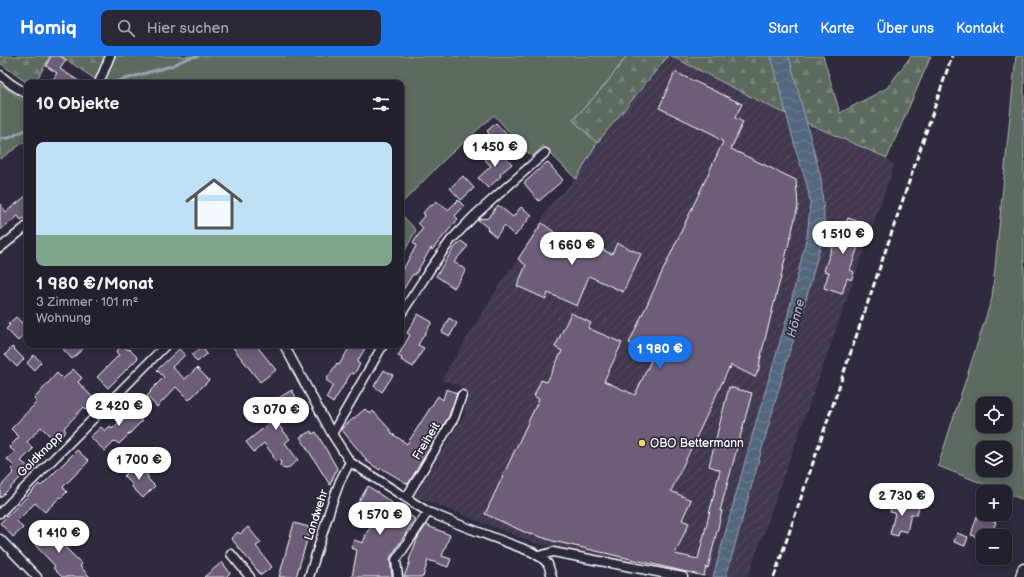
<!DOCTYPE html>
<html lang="de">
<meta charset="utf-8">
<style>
:root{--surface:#23202e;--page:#2b2836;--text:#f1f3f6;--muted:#a3a3aa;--line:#403e4a;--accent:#1a73e8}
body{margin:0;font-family:"Balsamiq Sans",sans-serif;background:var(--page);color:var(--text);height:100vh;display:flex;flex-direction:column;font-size:15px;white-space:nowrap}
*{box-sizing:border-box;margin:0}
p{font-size:13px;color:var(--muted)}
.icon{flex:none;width:22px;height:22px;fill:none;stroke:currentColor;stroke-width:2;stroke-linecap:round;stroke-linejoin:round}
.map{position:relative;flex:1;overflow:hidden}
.side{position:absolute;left:24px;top:24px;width:380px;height:268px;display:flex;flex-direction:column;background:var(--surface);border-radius:8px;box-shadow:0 2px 10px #0003,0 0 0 1px var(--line)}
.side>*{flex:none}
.tools{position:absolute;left:976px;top:341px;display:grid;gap:8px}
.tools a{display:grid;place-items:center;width:36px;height:36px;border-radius:8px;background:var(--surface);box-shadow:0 2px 10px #0003,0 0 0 1px var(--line);font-size:20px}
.price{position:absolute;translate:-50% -34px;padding:0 9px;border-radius:14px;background:#fff;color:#222;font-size:13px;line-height:26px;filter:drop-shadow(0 1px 2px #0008)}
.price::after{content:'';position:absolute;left:50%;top:24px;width:12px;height:9px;margin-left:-6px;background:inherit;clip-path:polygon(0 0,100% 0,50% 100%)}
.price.on{background:var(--accent);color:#fff}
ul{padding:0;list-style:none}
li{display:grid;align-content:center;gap:8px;height:212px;padding:0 12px}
li span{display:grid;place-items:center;height:124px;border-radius:8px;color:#555}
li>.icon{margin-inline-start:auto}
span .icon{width:72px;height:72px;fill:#fffc;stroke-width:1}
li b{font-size:17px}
h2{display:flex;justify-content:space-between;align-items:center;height:48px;padding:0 12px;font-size:17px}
header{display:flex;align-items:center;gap:24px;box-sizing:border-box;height:56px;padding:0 20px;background:var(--accent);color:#fff}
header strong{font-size:19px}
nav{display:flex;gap:22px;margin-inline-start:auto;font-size:14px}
.search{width:280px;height:36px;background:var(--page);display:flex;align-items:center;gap:10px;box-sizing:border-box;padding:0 14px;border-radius:8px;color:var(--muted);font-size:15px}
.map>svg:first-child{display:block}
.industrial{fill:url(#industrial-furrows)}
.green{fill:#5d6a60;stroke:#aeb4b0;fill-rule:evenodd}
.forest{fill:url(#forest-firs);stroke:#aeb4b0}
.water{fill:url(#water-waves);stroke:#98a4b2}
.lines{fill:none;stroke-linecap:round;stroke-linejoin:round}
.stream{stroke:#98a4b2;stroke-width:3}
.building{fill:#6d5d78;stroke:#fff}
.street-casing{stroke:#fff;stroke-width:11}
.secondary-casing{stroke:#fff;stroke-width:15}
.street{stroke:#2f2a3d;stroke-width:8}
.secondary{stroke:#2f2a3d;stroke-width:12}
.rail{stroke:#fff;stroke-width:3;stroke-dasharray:6 3;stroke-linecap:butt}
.poi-dot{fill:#ffd166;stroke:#2f2a3d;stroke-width:1.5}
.labels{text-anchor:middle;stroke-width:3.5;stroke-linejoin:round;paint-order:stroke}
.street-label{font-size:12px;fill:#fff;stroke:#2f2a3d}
.poi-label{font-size:12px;fill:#fff;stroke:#2f2a3d;text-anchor:start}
.water-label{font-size:13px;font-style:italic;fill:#a9b4be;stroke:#2f2a3d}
</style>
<header>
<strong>Homiq</strong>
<div class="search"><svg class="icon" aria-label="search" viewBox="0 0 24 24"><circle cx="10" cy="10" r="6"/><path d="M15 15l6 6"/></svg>Hier suchen</div>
<nav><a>Start</a><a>Karte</a><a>Über uns</a><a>Kontakt</a></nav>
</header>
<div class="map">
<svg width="1024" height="521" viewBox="0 0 1024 521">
<defs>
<pattern id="industrial-furrows" width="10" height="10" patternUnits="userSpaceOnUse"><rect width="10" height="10" fill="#42394f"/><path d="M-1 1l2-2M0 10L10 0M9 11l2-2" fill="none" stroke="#554d61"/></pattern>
<pattern id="forest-firs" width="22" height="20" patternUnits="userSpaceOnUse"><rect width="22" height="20" fill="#5d6a60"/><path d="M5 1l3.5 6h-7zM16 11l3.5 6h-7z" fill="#758078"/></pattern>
<pattern id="water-waves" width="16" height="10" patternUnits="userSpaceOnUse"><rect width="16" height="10" fill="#53687e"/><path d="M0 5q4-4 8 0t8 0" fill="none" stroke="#6d7f91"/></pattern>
</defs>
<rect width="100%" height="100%" fill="#2f2a3d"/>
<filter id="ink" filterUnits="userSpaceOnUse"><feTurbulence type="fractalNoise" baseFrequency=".025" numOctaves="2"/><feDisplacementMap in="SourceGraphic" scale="8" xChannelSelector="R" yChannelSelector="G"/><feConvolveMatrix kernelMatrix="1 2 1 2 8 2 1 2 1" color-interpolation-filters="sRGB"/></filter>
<g filter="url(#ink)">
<path class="industrial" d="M668 0H671L777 54 887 102 894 110 749 518 746 521H708L535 487 414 440 465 358 463 331 441 324 510 212 512 213 550 149 576 123 597 87Z"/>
<path class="green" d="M114 0H627L605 29 573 64 597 87 576 123 543 90 532 101 494 59 444 104 401 148V27H103Z
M1016 0H1024V444L938 410 992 242ZM983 348H1005V370H983ZM983 392H1005V414H983Z
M0 28 27 47V84L0 103Z
M401 158 416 174 401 202Z"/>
<path class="forest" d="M0 0H50L35 27H27L1 8 0 7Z
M61 0H106L95 23Z
M627 0H668L597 87 573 64 605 29Z
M671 0H823L840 57 887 32 911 0H931L887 102 777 54Z"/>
<path class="water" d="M771 0H789L821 122 824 158V171L821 188 801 262 789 297 726 521H713L756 366 787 262 807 180 809 162 810 146 807 129 797 98Z"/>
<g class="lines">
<path class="stream" d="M111 27 171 10 188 2 198 0
M0 83 9 82 27 73"/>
</g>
<path class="building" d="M51 0H60L66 4 60 13 82 27H51L57 17 46 10Z
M675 16 742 48 735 62 743 66 731 93 796 124 798 150 792 175V177L790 182 781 220V222L779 228 762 295 759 311V313L755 321 731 309 730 313 729 312 671 435 691 444 682 464 689 467 675 498 698 503 720 414 709 410 729 331 752 337 720 455H722L708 512 706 511 704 520 553 485 532 478 531 479 485 458 539 343 534 340 541 324 547 326 562 295 555 291 571 257 591 267 588 272 622 287 604 325 635 339 654 298 629 287 723 86 714 80 715 79 659 52Z
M496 67 507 79 496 88 487 75Z
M498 93 512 108 500 118 501 120 488 132 478 122 491 110 485 104Z
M547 106 563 124 539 145 524 127Z
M463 120 474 132 461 144 450 132Z
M27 139V160L21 164 18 160 0 174V148L6 156Z
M458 144 464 150 455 160 458 163 432 194 431 192 415 219 413 218 401 237V217L416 190 413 187 423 172 418 167 425 159 423 157 430 149 432 150 436 145 448 154Z
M498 149 513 161 521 151 532 159 515 180 504 170 496 181 487 173 488 172 478 164 479 163 488 162Z
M848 162 866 168 850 214 854 216 851 224 847 222 842 238 824 232 829 216 824 215 840 168 845 170Z
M542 167 574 191 580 184 612 198 617 187 641 198 623 236 589 220 577 250 548 237 546 243 517 230 526 209 518 203Z
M461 185 468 190 454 206 466 214 454 232 436 220 454 192Z
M418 258 432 266 418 289 424 292 413 311 401 304 402 302 398 300 410 279 407 277Z
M16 261 27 272V276L18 285 6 273 10 269 8 268Z
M449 262 457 267 450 280 442 276Z
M67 289H87L72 303 63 293Z
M122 289 128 294 129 293 138 302 108 332 97 321 119 299 116 296Z
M231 289H256L276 314 260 326Z
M351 289H367L357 306 360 308 354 318 351 317 333 347 326 342 333 329 326 324 337 307 339 309Z
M12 291 24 303 17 311 5 299Z
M202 291 207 298 197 306 192 299Z
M179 293 185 299 172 311 185 323 197 312 209 324 189 344 176 331 157 351 147 340 151 336 150 335 164 321 157 314Z
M34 299 41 306 34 314 27 307Z
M73 313 82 322 78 326 96 345 87 354 84 351 64 372 66 375 56 386 41 371 27 386 33 393 21 405 30 412 0 442V431L14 416 11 413 14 410 7 403 15 396 9 391 19 381 11 373 37 346 34 343 57 317 63 323Z
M384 314 393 319 382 336 374 330Z
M446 333 457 337 449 360 408 428 381 412 380 414 365 404 366 403 341 373 365 353 370 358 373 355 392 376 391 377 407 388 438 340 443 344Z
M292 334 299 347 287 354 289 357 275 365 290 383 285 387 298 404 287 413 282 412 280 410 281 405 275 404 273 401V399L264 387 254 396 246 386 269 368 260 353Z
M132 339 142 350 135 358 142 365 119 388 115 385 105 395 90 381 101 371 105 375 110 370 112 373 130 356 122 349Z
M311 375 312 378 316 376 337 412 330 429 300 381Z
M77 394 89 405 63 431 67 436 61 442 60 441 45 456 35 447 17 465 23 472 13 481 0 467 28 440V439L39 428 41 430Z
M135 407 148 420V423L155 430 143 442 132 431 133 429 124 420Z
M368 430 415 463 390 502 392 521H352L357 494 351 492 354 484 363 487 367 476 376 464 356 450Z
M892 445 919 451 917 459 911 458 907 476 899 474 898 480 890 478 895 457 890 456Z
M977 460 996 466 991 480H983V483L971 479Z
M294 467 309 471 308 473 310 474 296 521H279Z
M48 468 57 477 56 478 66 488 64 490 82 508 80 510 90 521H62L53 512 55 510 35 489 37 487 33 483Z
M426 469 450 479 442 500 451 503 448 511 428 504 423 521H404L410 505 409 504 418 481Z
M248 471 261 487 256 490 272 511 261 519 231 482 238 476 240 478Z
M957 477 968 481 965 490 954 486Z
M222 506 230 517 226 521H204Z"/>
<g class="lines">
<defs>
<path id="street" d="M0 19 11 28 27 38
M99 27 110 0
M0 192 27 170
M401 258 431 212 451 184 474 160 545 97
M284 289 332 378 350 406 428 456 463 470 532 496 543 503 548 508 552 521
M332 378 383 289
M406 442 454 362 462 339
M0 457 166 289
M0 483 37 521
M231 498 250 521
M539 500 553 496 683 521
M309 521 331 450 340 425 350 406
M398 521 396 504 428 456"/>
<path id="secondary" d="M1022 521 1024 514"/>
</defs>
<use href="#street" class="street-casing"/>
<use href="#secondary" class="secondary-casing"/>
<use href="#street" class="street"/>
<use href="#secondary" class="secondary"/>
<path class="rail" d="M774 521 952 0"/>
</g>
</g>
<circle class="poi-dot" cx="642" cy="387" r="4"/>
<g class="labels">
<g class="street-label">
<text transform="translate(426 385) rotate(-59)" y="4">Freiheit</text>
<text transform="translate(40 398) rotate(-45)" y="4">Goldknapp</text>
<text transform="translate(316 459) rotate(-72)" y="4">Landwehr</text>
</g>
<g class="poi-label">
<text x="650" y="391">OBO Bettermann</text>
</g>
<g class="water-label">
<text transform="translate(795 262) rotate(-76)" y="5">Hönne</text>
</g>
</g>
</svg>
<div class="tools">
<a><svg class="icon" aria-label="locate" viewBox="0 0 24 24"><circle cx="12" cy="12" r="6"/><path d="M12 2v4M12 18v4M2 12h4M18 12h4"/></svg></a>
<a><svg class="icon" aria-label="layers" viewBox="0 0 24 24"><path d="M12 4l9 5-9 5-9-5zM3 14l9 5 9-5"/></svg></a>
<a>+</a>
<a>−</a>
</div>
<b class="price" style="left:495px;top:112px">1 450 €</b>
<b class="price" style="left:843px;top:199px">1 510 €</b>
<b class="price" style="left:572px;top:210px">1 660 €</b>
<b class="price on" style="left:660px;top:314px">1 980 €</b>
<b class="price" style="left:119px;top:371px">2 420 €</b>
<b class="price" style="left:276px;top:375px">3 070 €</b>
<b class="price" style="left:139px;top:425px">1 700 €</b>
<b class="price" style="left:902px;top:461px">2 730 €</b>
<b class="price" style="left:380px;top:480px">1 570 €</b>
<b class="price" style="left:59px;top:498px">1 410 €</b>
<section class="side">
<h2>10 Objekte<svg class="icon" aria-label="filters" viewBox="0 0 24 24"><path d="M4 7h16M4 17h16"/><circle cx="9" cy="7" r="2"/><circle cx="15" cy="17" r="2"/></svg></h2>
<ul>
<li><span style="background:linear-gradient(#bfe0f5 75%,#7fa58c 0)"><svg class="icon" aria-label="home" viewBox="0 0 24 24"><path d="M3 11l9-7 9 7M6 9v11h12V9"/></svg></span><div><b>1 980 €/Monat</b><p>3 Zimmer · 101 m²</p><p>Wohnung</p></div></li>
</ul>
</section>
</div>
